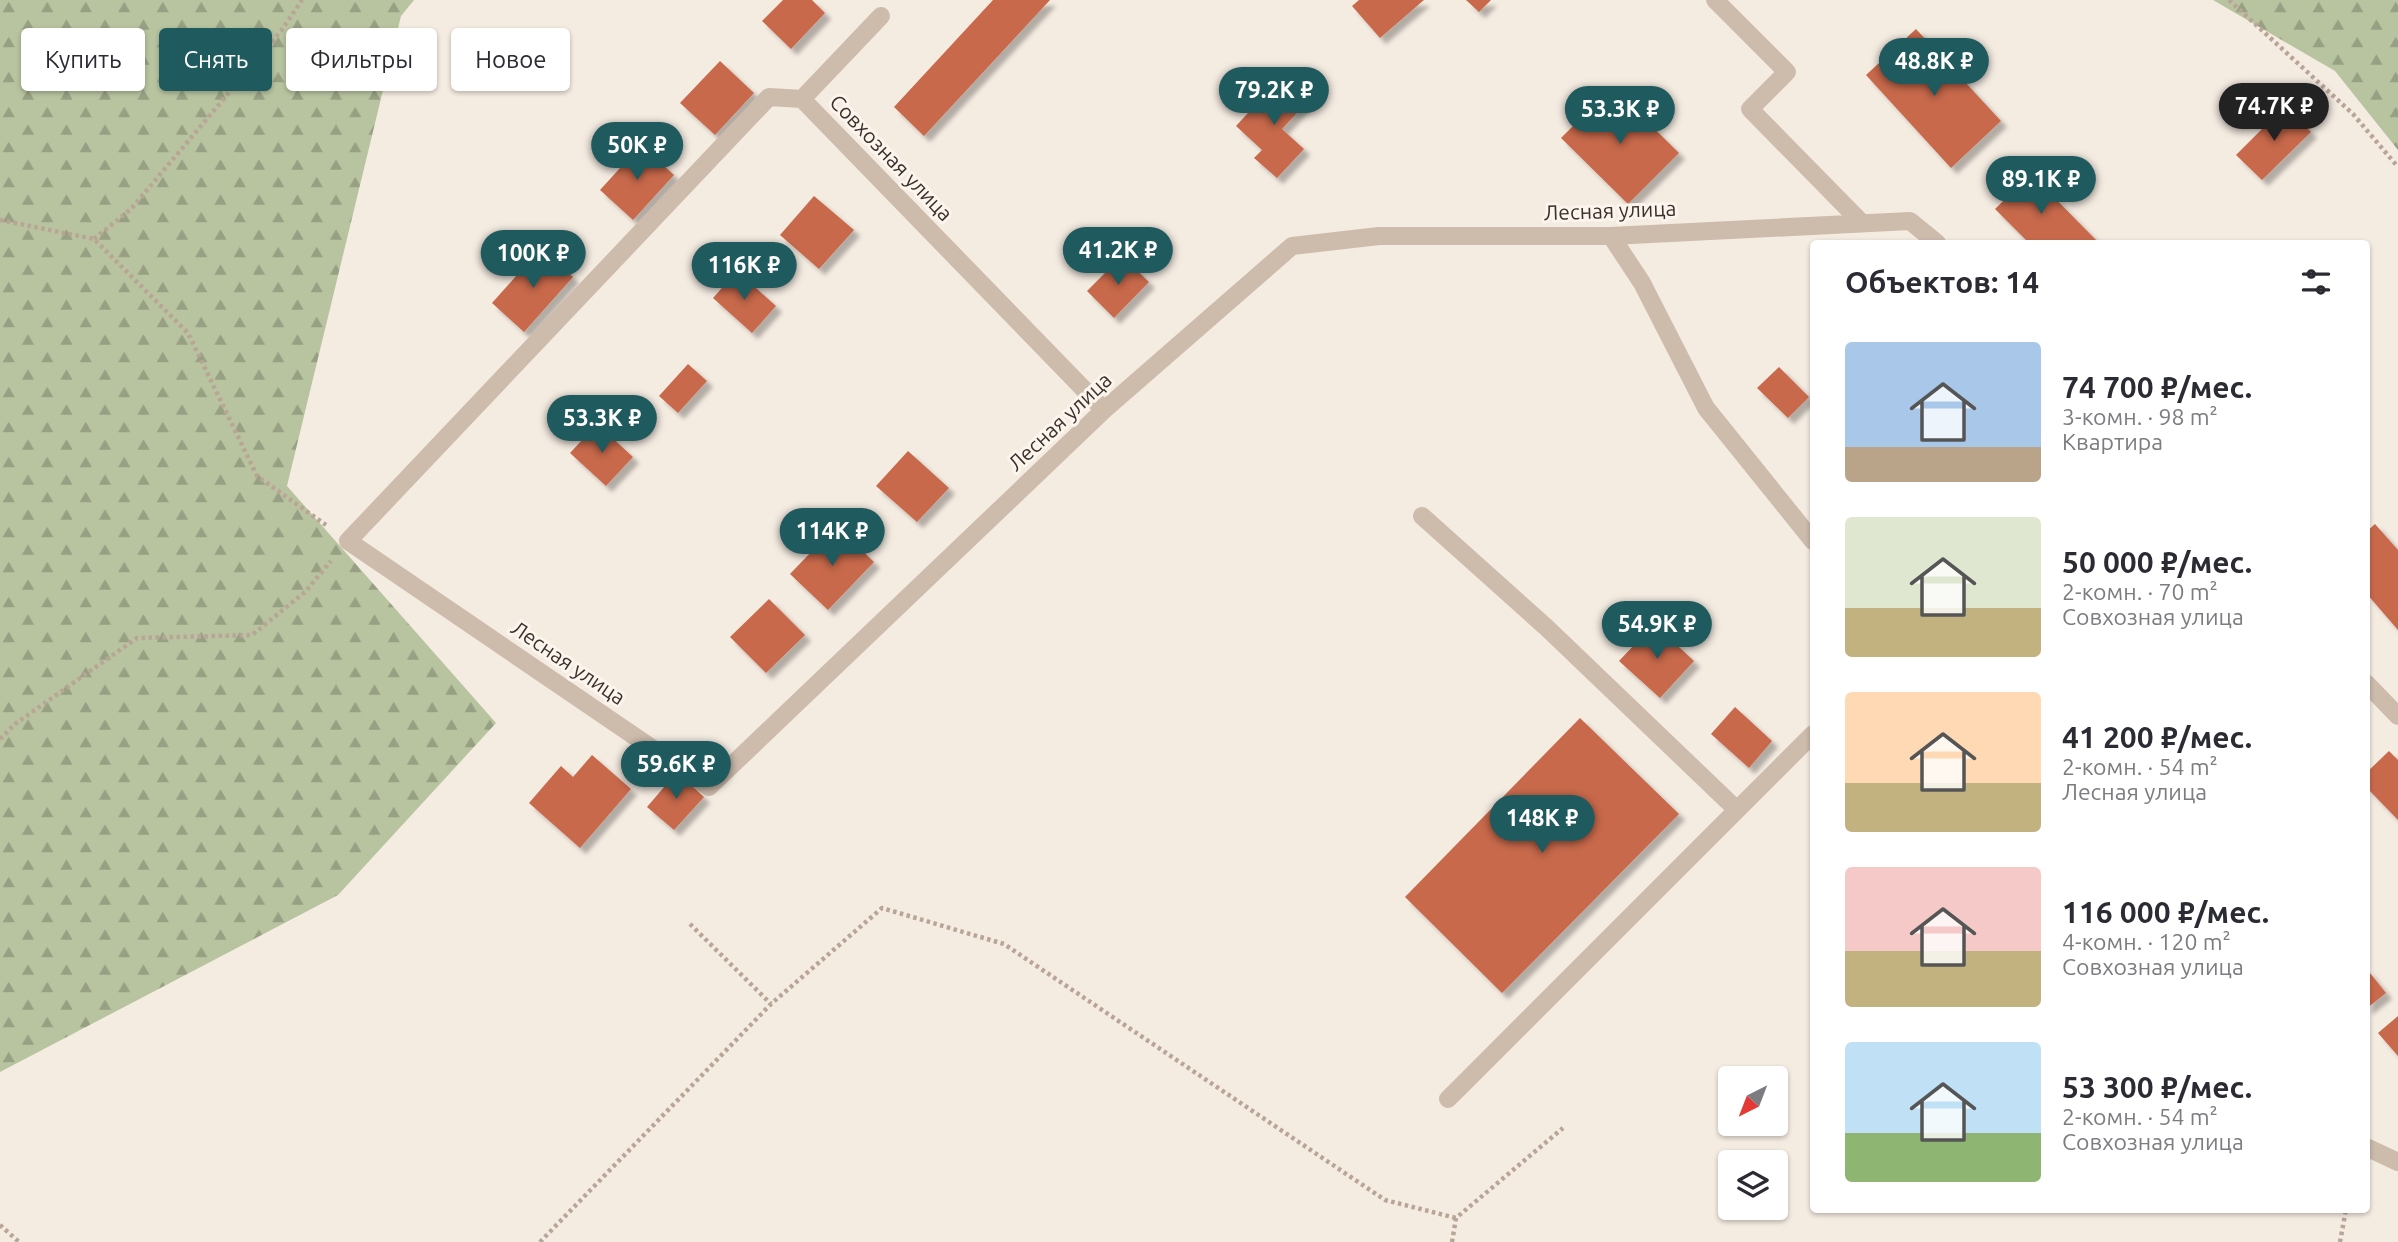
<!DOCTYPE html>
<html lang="ru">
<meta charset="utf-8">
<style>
:root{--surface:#fff;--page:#f2f2f3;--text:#2b2b33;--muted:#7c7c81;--accent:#1f5a5e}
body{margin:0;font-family:Ubuntu,sans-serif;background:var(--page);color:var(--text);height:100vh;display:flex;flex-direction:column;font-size:26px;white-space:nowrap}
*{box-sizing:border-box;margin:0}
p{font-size:23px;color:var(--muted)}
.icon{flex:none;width:38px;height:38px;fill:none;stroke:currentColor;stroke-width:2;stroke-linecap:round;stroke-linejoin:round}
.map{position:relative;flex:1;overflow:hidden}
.side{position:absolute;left:1810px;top:240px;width:560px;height:973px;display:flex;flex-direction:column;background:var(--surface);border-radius:7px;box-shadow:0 2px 5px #0004}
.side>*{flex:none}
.top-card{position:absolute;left:21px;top:28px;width:665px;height:63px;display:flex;gap:14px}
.needle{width:46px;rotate:222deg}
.controls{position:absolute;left:1718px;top:1066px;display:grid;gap:14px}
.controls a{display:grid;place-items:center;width:70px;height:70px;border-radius:7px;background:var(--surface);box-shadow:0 2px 5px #0004;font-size:35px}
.price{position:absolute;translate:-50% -60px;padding:0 16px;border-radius:24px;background:var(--accent);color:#fff;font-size:23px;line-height:46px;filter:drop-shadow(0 2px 4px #0008)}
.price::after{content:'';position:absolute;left:50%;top:42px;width:21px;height:16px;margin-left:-10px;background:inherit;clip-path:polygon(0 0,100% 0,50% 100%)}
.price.current{background:#222;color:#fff}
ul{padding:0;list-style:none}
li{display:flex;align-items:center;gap:21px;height:175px;padding:0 35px}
li span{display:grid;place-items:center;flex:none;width:196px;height:140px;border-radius:7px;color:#555}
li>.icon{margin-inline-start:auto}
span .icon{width:84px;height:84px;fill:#fffc;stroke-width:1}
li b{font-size:30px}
h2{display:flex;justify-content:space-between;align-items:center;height:84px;padding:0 35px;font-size:30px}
.pill{padding:0 24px;border-radius:7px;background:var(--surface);box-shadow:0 2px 5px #0004;font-size:24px;line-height:63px}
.pill.current{background:var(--accent);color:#fff}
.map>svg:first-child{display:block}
.forest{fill:url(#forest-firs)}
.building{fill:#c8694b;filter:url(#shadow)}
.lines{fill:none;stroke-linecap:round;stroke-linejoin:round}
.path{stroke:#b9a596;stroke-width:4.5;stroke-dasharray:3.5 3.5;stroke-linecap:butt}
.minor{stroke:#cdbbac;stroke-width:18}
.labels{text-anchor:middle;stroke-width:6;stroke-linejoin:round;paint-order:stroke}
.street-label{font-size:21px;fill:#3b302b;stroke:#fbf5ee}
</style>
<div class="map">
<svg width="2398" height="1242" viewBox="0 0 2398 1242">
<defs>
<pattern id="forest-firs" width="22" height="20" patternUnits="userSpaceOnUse" patternTransform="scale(1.75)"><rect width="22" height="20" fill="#b8c4a0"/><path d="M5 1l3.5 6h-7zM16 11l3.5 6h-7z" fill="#97a083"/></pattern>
<filter id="shadow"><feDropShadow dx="6" dy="6" stdDeviation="2" flood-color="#0004"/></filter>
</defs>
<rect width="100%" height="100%" fill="#f4ebe1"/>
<path class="forest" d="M0 0H414L401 16 287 486 496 723 338 895 0 1072Z
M2213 0H2398V150L2335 71Z"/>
<path class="building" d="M783 0H812L825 13 791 49 762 21Z
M993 0H1050L924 136 894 107Z
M1359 0H1424L1380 38 1352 6Z
M1466 0H1491L1479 12Z
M1916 29 2001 121 1951 168 1866 75Z
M720 61 754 93 715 135 680 103Z
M1281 77 1308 101 1282 129 1304 149 1277 178 1254 158 1262 150 1236 126Z
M1612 87 1679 153 1628 204 1561 138Z
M2285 106 2311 132 2262 180 2236 155Z
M641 145 674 175 633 220 600 190Z
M2031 174 2099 243H2029L1995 209Z
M814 196 854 230 819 269 780 235Z
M541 248 573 277 524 332 492 303Z
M1122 256 1149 282 1114 318 1087 291Z
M737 271 776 306 752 333 713 298Z
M688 364 707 381 678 413 659 396Z
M1779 367 1809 397 1788 418 1757 388Z
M597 424 633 457 606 486 570 453Z
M908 451 949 488 917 522 876 486Z
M2375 524 2398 550V630L2366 593V532Z
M836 526 874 562 828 610 790 574Z
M769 599 805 635 766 673 730 637Z
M1654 624 1694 661 1660 698 1619 661Z
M1735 707 1772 741 1749 768 1711 734Z
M1580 718 1679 814 1502 993 1405 897Z
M2389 751 2398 760V820L2366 787V773Z
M592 755 631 789 580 848 529 803 561 766 573 777Z
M677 772 704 797 674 830 647 807Z
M2366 968 2386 993 2366 1009Z
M2398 1016V1056L2378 1033Z"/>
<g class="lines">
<path class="path" d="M2229 0 2353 114 2398 167
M0 220 94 239 188 333 257 476 326 525
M94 239 131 209 281 31 302 0
M0 739 15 724 137 638 252 635 305 592 331 561
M690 924 771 1004
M0 1225 19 1242
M540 1242 771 1004 882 908 1004 944 1385 1200 1456 1218
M1452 1242 1456 1218 1563 1128
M2340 1242 2346 1209"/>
<path class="minor" d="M1715 0 1787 72 1750 109 1861 222
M802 99 881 16
M1611 236 1642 283 1706 408 1813 541
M1104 410 802 99 769 97 348 541 709 787 1104 410 1292 246 1379 236H1611L1910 221 1937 243
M1422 516 1547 628 1736 809
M2366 683 2398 716
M1448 1099 1813 734
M2366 1147 2398 1162"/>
</g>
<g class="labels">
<g class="street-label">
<text transform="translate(891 158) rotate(46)" y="7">Совхозная улица</text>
<text transform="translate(1610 211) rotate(-2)" y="7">Лесная улица</text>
<text transform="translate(1060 422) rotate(-43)" y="7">Лесная улица</text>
<text transform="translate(568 663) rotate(34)" y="7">Лесная улица</text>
</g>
</g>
</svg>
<div class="controls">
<a><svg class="needle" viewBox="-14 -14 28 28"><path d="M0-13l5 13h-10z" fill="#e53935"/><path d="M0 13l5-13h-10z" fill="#7c7c81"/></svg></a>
<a><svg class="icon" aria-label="layers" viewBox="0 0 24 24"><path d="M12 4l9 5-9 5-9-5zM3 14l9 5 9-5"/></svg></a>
</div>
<b class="price" style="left:1934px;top:98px">48.8K ₽</b>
<b class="price" style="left:1274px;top:127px">79.2K ₽</b>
<b class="price current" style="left:2274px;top:143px">74.7K ₽</b>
<b class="price" style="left:1620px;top:146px">53.3K ₽</b>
<b class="price" style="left:637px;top:182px">50K ₽</b>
<b class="price" style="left:2041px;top:216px">89.1K ₽</b>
<b class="price" style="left:1118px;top:287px">41.2K ₽</b>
<b class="price" style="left:533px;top:290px">100K ₽</b>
<b class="price" style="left:744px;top:302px">116K ₽</b>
<b class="price" style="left:602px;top:455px">53.3K ₽</b>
<b class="price" style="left:832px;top:568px">114K ₽</b>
<b class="price" style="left:1657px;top:661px">54.9K ₽</b>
<b class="price" style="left:676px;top:801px">59.6K ₽</b>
<b class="price" style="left:1542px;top:855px">148K ₽</b>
<div class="top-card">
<a class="pill">Купить</a>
<a class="pill current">Снять</a>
<a class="pill">Фильтры</a>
<a class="pill">Новое</a>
</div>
<section class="side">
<h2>Объектов: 14<svg class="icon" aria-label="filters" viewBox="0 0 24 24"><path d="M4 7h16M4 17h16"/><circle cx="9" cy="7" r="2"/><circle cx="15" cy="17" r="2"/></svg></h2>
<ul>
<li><span style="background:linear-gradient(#a9c7e8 75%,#b9a48a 0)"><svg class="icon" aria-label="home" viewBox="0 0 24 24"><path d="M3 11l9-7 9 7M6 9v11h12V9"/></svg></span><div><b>74 700 ₽/мес.</b><p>3-комн. · 98 m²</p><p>Квартира</p></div></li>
<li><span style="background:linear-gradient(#dfe7d0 65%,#c2b280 0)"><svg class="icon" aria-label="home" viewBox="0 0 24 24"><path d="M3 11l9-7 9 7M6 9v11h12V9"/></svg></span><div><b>50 000 ₽/мес.</b><p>2-комн. · 70 m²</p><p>Совхозная улица</p></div></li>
<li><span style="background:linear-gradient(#ffd9b3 65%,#c2b280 0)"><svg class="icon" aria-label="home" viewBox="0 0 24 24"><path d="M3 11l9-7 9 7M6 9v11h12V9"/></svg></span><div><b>41 200 ₽/мес.</b><p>2-комн. · 54 m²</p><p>Лесная улица</p></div></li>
<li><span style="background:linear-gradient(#f6c9c9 60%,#c2b280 0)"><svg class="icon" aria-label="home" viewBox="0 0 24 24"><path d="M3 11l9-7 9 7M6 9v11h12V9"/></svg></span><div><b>116 000 ₽/мес.</b><p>4-комн. · 120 m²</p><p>Совхозная улица</p></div></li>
<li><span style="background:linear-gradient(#bfe0f5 65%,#8fb573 0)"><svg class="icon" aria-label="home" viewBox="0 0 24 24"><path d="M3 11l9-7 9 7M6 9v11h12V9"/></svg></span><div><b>53 300 ₽/мес.</b><p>2-комн. · 54 m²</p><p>Совхозная улица</p></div></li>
</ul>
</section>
</div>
